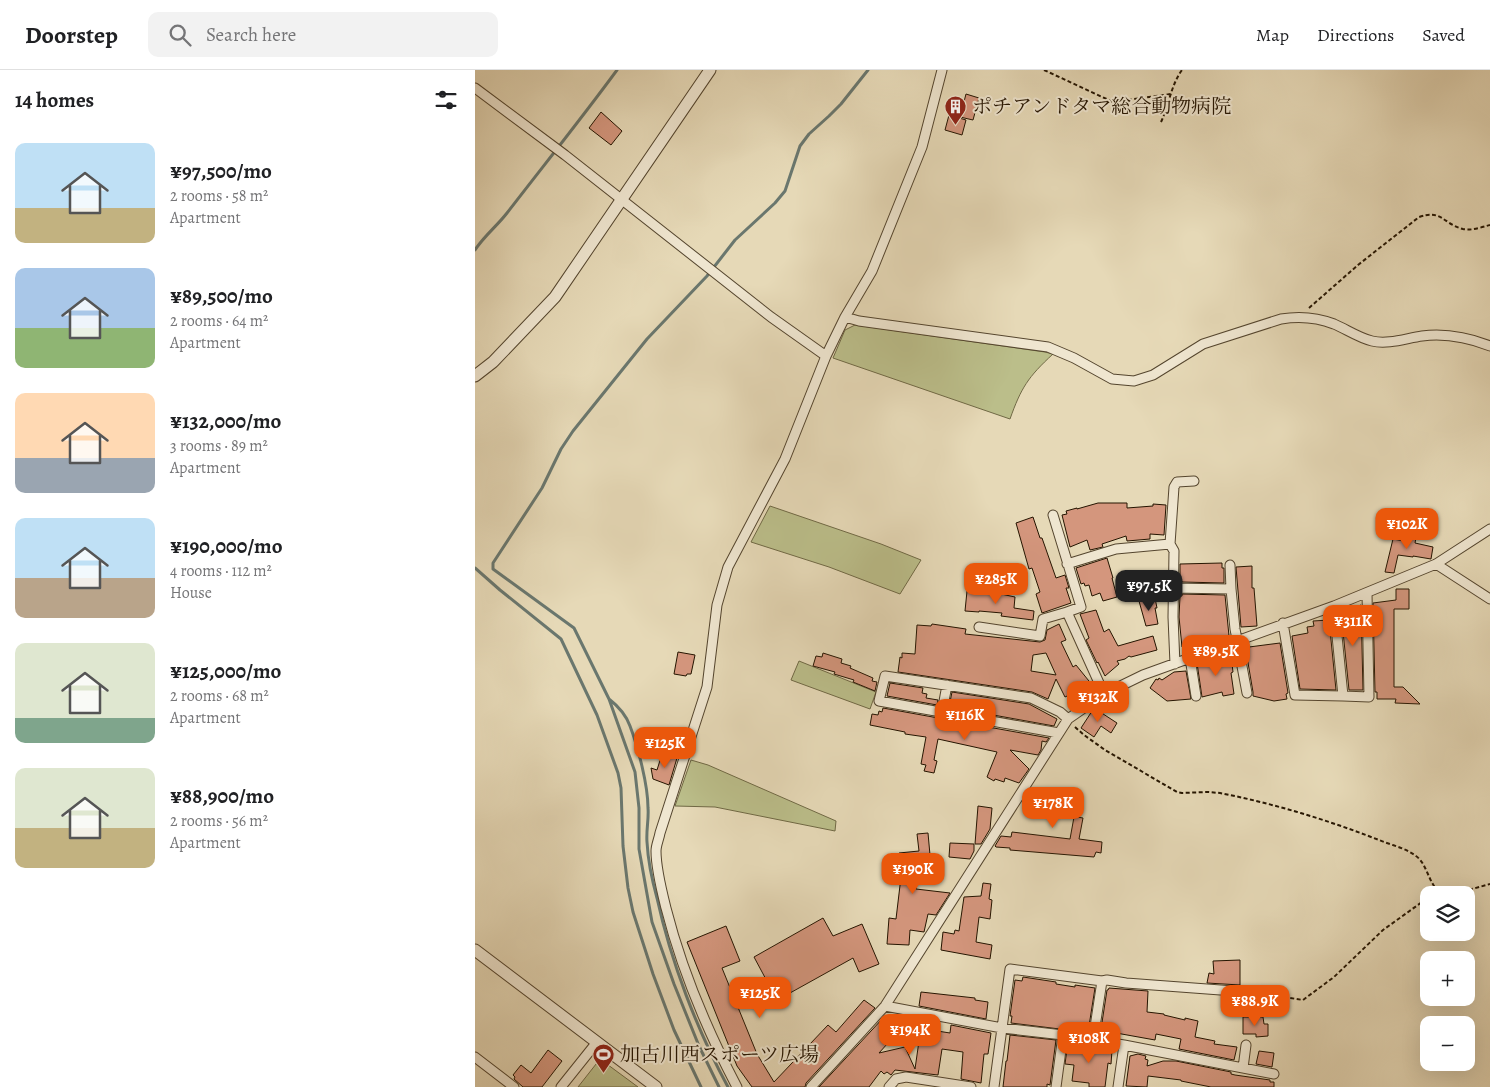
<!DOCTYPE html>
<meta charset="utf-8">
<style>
:root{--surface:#fff;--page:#f2f2f2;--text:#202124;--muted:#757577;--line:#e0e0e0;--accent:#ea580c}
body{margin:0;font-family:Alegreya,"Noto Serif JP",serif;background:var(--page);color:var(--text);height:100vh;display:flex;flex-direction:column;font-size:19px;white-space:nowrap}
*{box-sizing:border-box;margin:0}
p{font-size:16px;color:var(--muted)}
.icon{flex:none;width:28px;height:28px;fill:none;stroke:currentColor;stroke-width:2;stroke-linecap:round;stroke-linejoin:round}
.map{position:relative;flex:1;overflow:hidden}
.sheet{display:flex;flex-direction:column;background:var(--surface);width:475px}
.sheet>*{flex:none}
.fabs{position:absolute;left:945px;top:816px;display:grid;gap:10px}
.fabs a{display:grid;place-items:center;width:55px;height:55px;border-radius:10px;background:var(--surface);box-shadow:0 5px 20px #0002;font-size:25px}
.price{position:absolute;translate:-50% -42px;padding:0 11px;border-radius:10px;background:var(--accent);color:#fff;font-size:16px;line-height:32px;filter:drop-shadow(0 1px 2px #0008)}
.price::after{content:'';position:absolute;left:50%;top:30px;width:15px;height:11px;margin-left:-8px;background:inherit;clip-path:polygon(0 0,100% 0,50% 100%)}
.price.current{background:#222;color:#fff}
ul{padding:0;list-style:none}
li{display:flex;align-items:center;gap:15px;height:125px;padding:0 15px}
li span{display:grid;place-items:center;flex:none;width:140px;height:100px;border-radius:10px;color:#555}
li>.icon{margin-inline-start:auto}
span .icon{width:60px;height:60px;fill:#fffc;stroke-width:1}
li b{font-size:21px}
h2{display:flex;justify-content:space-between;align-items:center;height:60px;padding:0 15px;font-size:21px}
header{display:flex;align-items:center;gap:30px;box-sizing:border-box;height:70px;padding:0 25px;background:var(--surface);border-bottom:1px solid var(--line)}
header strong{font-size:24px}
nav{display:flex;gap:28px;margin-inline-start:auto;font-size:18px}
.search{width:350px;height:45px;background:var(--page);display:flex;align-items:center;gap:12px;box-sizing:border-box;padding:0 18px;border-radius:10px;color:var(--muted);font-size:19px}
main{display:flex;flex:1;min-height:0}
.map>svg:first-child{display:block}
.green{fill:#bbbe8a;stroke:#706945}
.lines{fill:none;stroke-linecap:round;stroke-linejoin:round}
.stream{stroke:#6a776e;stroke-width:3}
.building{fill:#d4967d;stroke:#241400;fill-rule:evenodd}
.minor-casing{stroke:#54452e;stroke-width:11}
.tertiary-casing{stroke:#54452e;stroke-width:13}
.path{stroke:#241400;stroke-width:2;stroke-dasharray:4 2.5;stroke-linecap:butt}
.minor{stroke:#efe6d0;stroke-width:9}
.tertiary{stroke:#efe6d0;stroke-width:11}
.labels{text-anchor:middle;stroke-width:4;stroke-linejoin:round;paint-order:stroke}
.poi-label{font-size:20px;fill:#241400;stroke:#efe6d0;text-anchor:start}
</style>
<header>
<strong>Doorstep</strong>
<div class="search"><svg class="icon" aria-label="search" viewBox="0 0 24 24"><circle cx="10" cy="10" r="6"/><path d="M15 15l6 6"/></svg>Search here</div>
<nav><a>Map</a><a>Directions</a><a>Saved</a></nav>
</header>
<main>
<section class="sheet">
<h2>14 homes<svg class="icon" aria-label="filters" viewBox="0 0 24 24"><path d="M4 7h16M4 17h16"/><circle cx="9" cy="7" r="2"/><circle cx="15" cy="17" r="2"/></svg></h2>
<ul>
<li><span style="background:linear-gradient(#bfe0f5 65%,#c2b280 0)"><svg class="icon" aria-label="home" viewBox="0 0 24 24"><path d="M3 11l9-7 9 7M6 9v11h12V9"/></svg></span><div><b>¥97,500/mo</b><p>2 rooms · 58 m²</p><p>Apartment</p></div></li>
<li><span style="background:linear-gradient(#a9c7e8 60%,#8fb573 0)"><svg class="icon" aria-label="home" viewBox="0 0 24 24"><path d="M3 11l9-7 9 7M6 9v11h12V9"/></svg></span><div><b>¥89,500/mo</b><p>2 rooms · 64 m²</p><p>Apartment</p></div></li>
<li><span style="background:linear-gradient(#ffd9b3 65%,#9aa5b1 0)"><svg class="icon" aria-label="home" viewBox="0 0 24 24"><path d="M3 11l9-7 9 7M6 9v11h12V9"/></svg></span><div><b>¥132,000/mo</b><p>3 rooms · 89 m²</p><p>Apartment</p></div></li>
<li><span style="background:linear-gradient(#bfe0f5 60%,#b9a48a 0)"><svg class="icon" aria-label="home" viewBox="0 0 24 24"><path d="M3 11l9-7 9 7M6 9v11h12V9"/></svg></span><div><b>¥190,000/mo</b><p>4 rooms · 112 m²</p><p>House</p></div></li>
<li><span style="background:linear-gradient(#dfe7d0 75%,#7fa58c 0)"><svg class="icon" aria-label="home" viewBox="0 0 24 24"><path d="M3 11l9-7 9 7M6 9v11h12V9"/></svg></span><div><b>¥125,000/mo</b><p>2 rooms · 68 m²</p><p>Apartment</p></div></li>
<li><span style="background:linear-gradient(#dfe7d0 60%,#c2b280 0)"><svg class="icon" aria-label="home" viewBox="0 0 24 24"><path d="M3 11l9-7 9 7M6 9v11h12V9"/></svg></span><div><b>¥88,900/mo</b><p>2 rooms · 56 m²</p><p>Apartment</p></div></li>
</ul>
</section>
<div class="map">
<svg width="1015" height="1017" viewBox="0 0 1015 1017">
<rect width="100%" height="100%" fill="#e6d9b7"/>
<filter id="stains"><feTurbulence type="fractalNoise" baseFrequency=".004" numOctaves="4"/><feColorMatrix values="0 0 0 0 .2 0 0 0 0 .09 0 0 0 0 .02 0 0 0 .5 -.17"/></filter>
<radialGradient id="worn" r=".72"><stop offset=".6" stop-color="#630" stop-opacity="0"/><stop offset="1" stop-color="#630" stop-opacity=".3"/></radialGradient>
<path class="green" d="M380 255 570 282 578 284C553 307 546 318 535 349L358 288 370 260Z
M295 436 406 474 446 490 425 524 354 497 276 472Z
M324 591 401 622 395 639 316 610Z
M216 690 233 695 361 751 360 761 240 737 200 736Z
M125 989 163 1017H103Z"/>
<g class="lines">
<path class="stream" d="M0 180C9 166 22 156 32 143 69 95 106 49 142 0
M0 498 25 520 86 569 122 645 143 703 146 718 148 776 153 818 158 842 178 904 199 960 226 1017
M134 629C143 636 151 645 155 656 163 677 173 715 173 738 174 749 171 760 172 772 173 791 177 810 182 828 196 892 222 960 253 1017
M244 1017 224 976 199 914 177 852 164 779V738L160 702 134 629 99 558 18 499V493L67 418 86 379 98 361 172 269 232 206 260 170 300 133 310 121 325 76 334 64 354 46 366 34 393 0"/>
</g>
<path class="building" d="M491 24 504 28 498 50 485 47Z
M126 42 147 61 136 75 114 58Z
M474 45 491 50 487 65 470 60Z
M623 433H652V438L678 436V434L691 435 689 465 675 464V469L652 471 651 466 627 474 628 477 615 480 612 470 595 477 587 445 592 444 591 441 602 438V439Z
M558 447 565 468H567L581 508 590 505 594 518H591L596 533 567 543 561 524 565 522 557 498 554 499 541 453Z
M930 460 942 462 940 473 958 477 956 489 938 486V487L923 485 919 503 910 502 918 469 929 471Z
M632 488 638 508H637L642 527 628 531 625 523 617 526 614 515 610 516 609 513 606 514 601 498Z
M747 493V498H749V513L707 512 706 509H705V494Z
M777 496V518H779L782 556 766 557 761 497Z
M921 519H934V539H919V617H928L945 634 920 633 921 629H902V622H900L898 533 921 530Z
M492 521 526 524 540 527 539 538 559 541 558 550 526 546 527 543 504 541V542L490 541Z
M707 524 750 525 754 566 720 569 721 576 707 577 704 547 705 526H707Z
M680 528 682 538H680L683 554 671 556 664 531Z
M886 535 888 620H874L866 542Z
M621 540 629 562 634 559 643 576 678 566 682 580 656 587 654 586 650 589 642 591 644 594 630 606 623 592 622 593 611 570 614 568 605 544Z
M854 550 861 620 825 619 817 566 833 563 832 557 839 556 838 551Z
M457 554 491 559 490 564 565 572 570 570 572 560 584 554 591 570 586 572 598 597 601 595 618 616 610 623 607 619 590 627 581 609 573 629 557 622 423 602 425 587 427 588V583L440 584 442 555 456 556ZM571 583 581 605 556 601 558 585Z
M805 573 813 623 811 624 812 629 799 631 778 626V622L771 581 774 580V577Z
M203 582 220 585 216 604H212L211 606 199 604Z
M348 583 367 589 366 593 376 596 375 598 398 608 397 611 402 612 400 621 378 612 379 610 359 604 360 602 338 596 341 586 347 587Z
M753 586 755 594H757L758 602 756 603 759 624 748 626 747 622 727 627 722 593Z
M711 601 716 629 692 631 675 618 681 609 683 610 684 608 687 610 699 602Z
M415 613 448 618 447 623 452 624 451 628 463 630 462 635 412 626Z
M477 622 554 634 582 649 579 656 474 637Z
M408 638 574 668 571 672 567 671 566 680 563 685 535 680 554 699 544 713 530 708 529 712 520 709 519 711 512 707 522 682 463 669 459 690 462 691 459 703 449 701 451 695 446 694 451 667 430 664V662L395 655 397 644 403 645 404 641 407 642Z
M619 638 642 653 636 663 626 656 619 667 606 658Z
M187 684 202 688 194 715 178 709 176 698 182 700Z
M555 720 605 727 602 747 608 748 604 769 627 772 626 783 621 782 619 787 535 780V778L521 777 520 776 526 766 536 767 537 762 595 769 599 747 551 740 553 723Z
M503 736 517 738 515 759 506 774H500Z
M453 763 455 785 453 802 440 801 441 819 475 823 461 845 453 844 449 862 435 860 434 875 412 874 414 848 421 849 426 807H409V797H426L424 783 444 781 442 764Z
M475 773 499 774V781L495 789 474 787Z
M508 813 516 814 514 829 517 830 515 849 504 847 501 872 517 875 515 889 466 880 468 862 479 864 480 860 484 861 489 827 506 826Z
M348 848 358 866 387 854 404 894 384 902 378 888 288 938 280 923 294 915 279 887Z
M251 856 265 891 247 898 282 984 299 1012 353 955 361 962 389 930 400 938 331 1013 330 1017H277L262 996 212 872Z
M765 890V915L732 913 734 903 739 904 738 891Z
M548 907 581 912V914L600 917V915L620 918 614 956H610L609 962 536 953 537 946H535L540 910 547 911Z
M634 918 673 921 672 942 689 944V945L710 950V948L723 951 720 967 740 971 739 974 762 977 759 990 704 979 706 969 681 964 680 970 630 961 631 960 626 959 632 920H633Z
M446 922 500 928V930L513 932 511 949 444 936Z
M409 947 420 957 418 959 422 963 404 983 430 977 440 999 446 957 456 958V960L475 963 476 955 516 963 513 984H509L506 1013 486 1009 488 982 467 979 463 1005 420 1000 416 1005 412 1002 409 1004 406 1001 394 1017H344Z
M768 947H788L789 954H793V966L781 967V964H768Z
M535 965 581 970 575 1015 572 1014V1017H528L531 991H532Z
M593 972 608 975 607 977 637 980 636 994 633 993 630 1017H614V1013L597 1011 599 995 590 994Z
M73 980 87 991 67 1017H48L39 1009 40 1007 38 1005 46 995 56 1003Z
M784 981 799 983 797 997 781 994Z
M663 984 671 986 670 989 673 990 672 996 688 991H701L756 1002V1004L760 1005 795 1010V1012H799V1017H736L706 1011V1010L673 1006 672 1017 651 1016 655 986Z"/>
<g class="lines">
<defs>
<path id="minor" d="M0 18 90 85 296 247 351 286
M370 247 384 251 573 277 599 288 637 309 659 311 678 305 728 274 806 249C824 246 841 247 859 254 871 259 884 268 897 271 913 275 932 268 947 266 971 263 992 267 1015 276
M578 445 606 537 592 542
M592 494 641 479 695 474
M961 494 1015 529
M755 495 756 519
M698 518 756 519 760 559 772 623
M859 536 868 626
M808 553 820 625 868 626 894 627 892 523
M504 557 565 566 568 549 592 542 629 624
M715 588 721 626
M700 594 698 547 699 481 695 474 699 417 702 412 719 411
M467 642 472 615
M584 663 404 631 410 606 556 628 585 642 593 649
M627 911 632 910 651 913 786 923
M410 936 527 958 588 965 649 975 799 1004
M0 987 39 1017
M768 998 771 975
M86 1017 122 972
M262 1017C232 960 207 901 191 838 187 822 181 799 181 781 181 775 184 769 185 763L232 617 242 535 253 497 310 389 351 286 370 247 397 201 447 77 467 0
M336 1017 410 936 593 649 629 624 668 605 859 536 961 494 1015 459
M414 1017 421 1009 431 1007 496 1017
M519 1017 535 899 627 911 618 970
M581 1017 588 965
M643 1017 649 975"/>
<path id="tertiary" d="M0 306 18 292 80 227 235 0
M0 880 181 1017"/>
</defs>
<use href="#minor" class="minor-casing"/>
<use href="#tertiary" class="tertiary-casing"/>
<path class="path" d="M569 0 638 32 696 24
M686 52C694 35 696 15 707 0
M834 238 883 195 944 147C967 139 968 154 988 159 997 161 1007 157 1015 155
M600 657 609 665 630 680 702 722 707 723 733 722 745 723C801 734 856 751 909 772 920 776 932 779 941 786 952 794 953 811 963 821
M956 825 963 821 997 819 1015 814
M796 925 828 930 859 907 908 860 954 827"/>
<use href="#minor" class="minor"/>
<use href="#tertiary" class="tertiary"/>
</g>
<defs>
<symbol id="building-pin" viewBox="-11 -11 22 30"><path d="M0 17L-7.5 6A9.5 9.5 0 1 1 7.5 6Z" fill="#8f2418" stroke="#efe6d0"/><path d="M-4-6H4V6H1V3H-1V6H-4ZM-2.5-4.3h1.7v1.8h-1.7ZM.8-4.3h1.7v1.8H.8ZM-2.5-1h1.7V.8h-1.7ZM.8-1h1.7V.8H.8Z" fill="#fff"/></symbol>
<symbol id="stadium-pin" viewBox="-11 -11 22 30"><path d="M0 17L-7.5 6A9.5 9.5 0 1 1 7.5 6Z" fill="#8f2418" stroke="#efe6d0"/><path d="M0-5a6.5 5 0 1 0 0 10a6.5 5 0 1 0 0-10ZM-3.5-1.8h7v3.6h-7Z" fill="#fff"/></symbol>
</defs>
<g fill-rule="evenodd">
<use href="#building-pin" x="468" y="24" width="25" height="34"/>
<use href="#stadium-pin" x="116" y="972" width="25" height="34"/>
</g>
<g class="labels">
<g class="poi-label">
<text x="497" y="43">ポチアンドタマ総合動物病院</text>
<text x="145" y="991">加古川西スポーツ広場</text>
</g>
</g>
<rect width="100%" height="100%" filter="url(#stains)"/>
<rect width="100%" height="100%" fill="url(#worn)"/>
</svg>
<div class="fabs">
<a><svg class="icon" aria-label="layers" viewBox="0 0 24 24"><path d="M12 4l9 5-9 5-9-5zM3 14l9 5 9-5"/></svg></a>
<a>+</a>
<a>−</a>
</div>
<b class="price" style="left:932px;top:480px">¥102K</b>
<b class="price" style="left:521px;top:535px">¥285K</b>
<b class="price current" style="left:674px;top:542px">¥97.5K</b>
<b class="price" style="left:878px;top:577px">¥311K</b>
<b class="price" style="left:741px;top:607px">¥89.5K</b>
<b class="price" style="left:623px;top:653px">¥132K</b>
<b class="price" style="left:490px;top:671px">¥116K</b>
<b class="price" style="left:190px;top:699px">¥125K</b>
<b class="price" style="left:578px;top:759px">¥178K</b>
<b class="price" style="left:438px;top:825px">¥190K</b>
<b class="price" style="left:285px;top:949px">¥125K</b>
<b class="price" style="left:780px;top:957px">¥88.9K</b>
<b class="price" style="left:435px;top:986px">¥194K</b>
<b class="price" style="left:614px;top:994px">¥108K</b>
</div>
</main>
